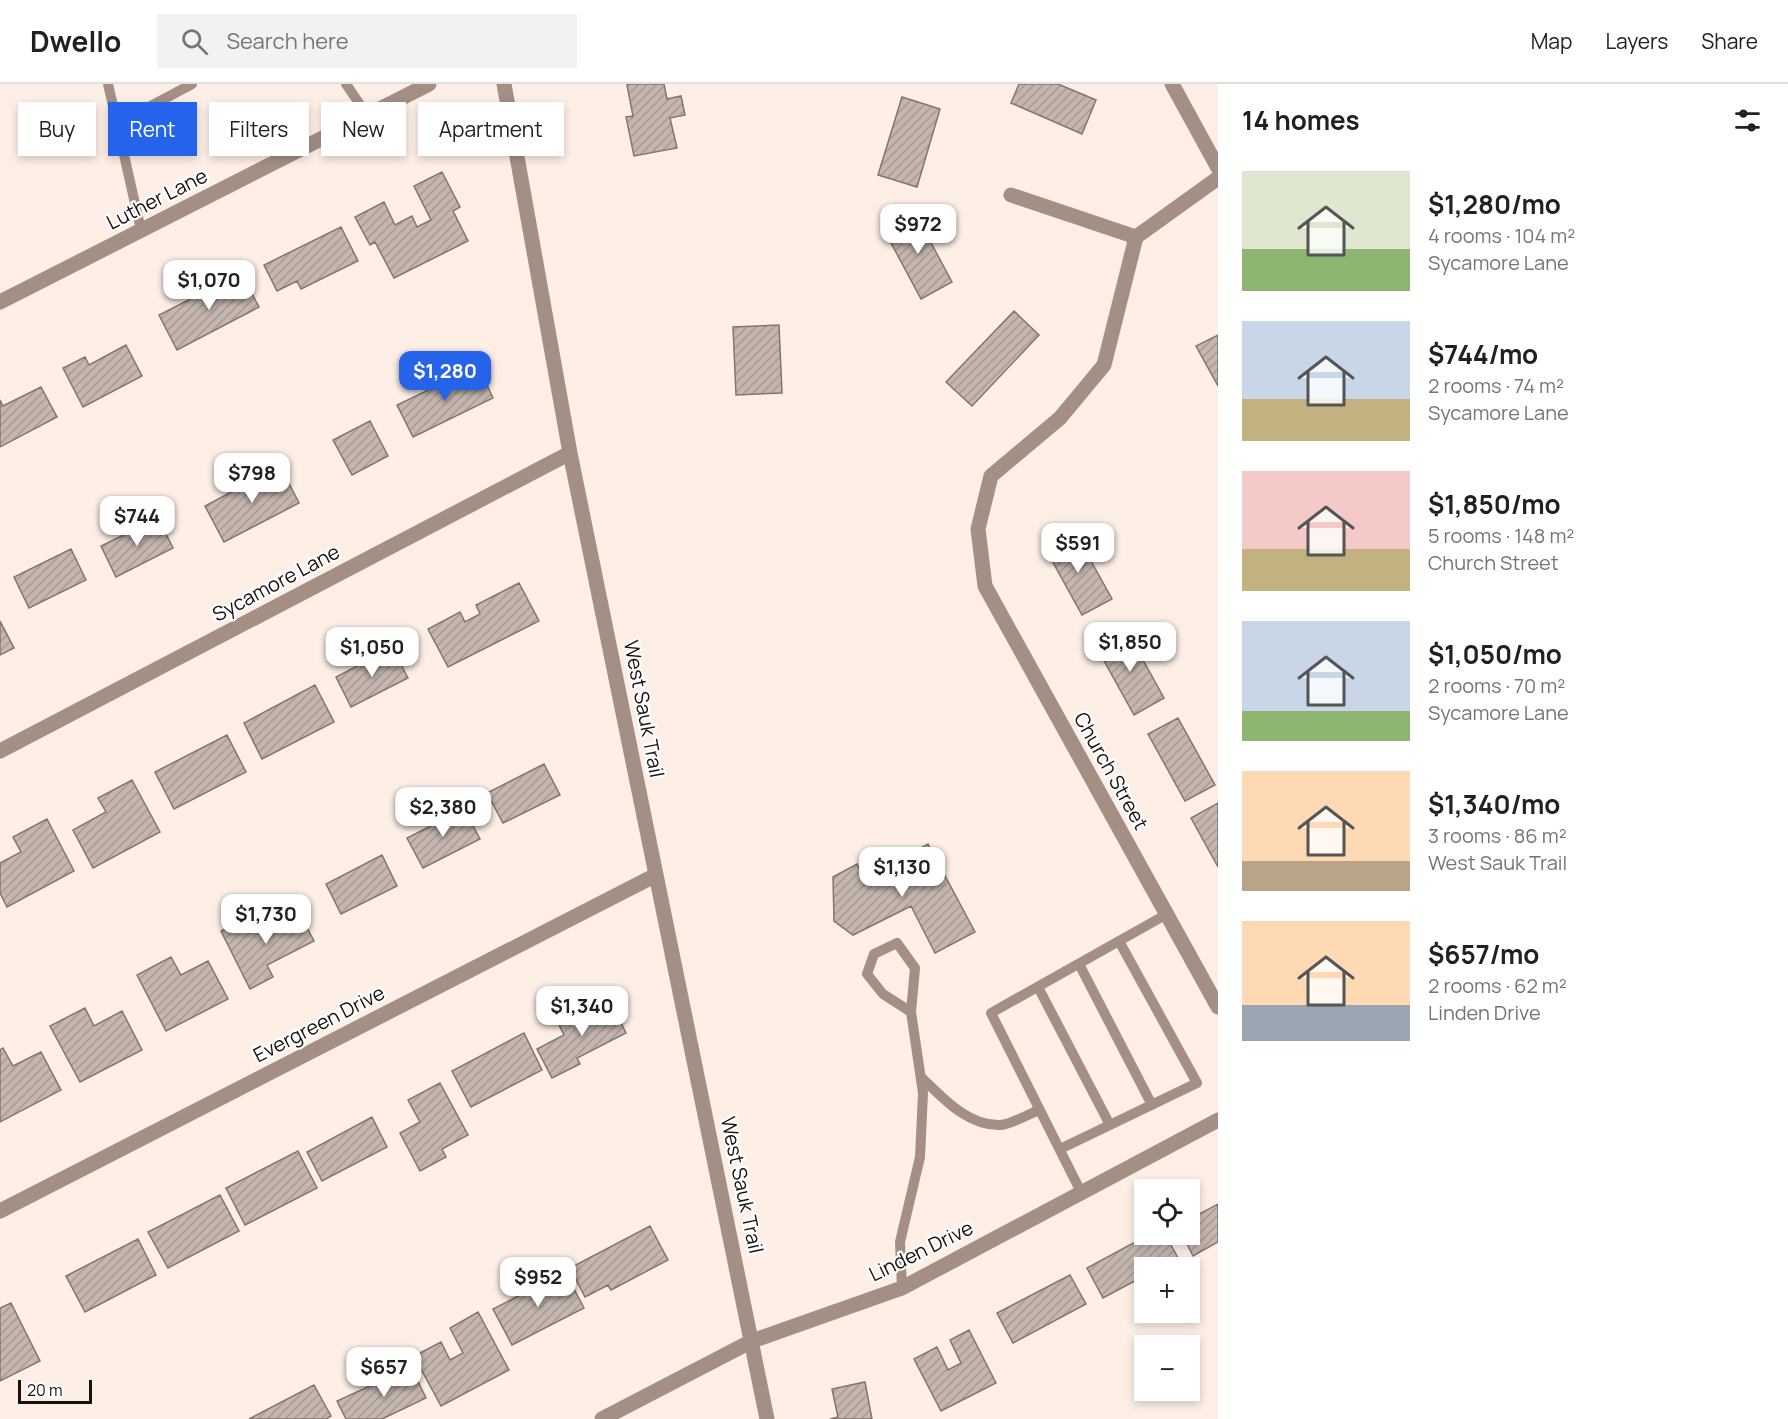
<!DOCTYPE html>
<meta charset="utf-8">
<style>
:root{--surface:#fff;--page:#f2f2f2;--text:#202124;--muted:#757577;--line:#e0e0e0;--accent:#2563eb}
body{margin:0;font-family:Manrope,sans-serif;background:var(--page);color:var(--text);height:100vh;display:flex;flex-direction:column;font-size:22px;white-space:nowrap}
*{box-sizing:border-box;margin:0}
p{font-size:20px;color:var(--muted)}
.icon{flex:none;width:33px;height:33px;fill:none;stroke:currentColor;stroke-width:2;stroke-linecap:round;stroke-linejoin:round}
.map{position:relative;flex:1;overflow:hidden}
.side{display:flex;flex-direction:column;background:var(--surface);width:570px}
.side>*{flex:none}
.guide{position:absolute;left:18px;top:18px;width:570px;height:54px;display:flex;gap:12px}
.tools{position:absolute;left:1134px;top:1095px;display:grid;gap:12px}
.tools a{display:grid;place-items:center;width:66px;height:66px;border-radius:0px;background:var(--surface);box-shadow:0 3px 9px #0003;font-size:30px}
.scale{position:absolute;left:18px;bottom:15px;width:74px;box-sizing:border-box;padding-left:6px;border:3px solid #17120f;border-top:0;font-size:16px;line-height:21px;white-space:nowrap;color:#17120f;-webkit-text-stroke:4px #fff;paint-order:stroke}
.price{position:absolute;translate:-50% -51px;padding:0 14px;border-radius:12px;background:#fff;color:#222;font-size:20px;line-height:39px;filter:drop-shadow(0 2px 3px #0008)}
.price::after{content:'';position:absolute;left:50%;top:36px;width:18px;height:14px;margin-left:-9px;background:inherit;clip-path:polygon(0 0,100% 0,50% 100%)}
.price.selected{background:var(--accent);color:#fff}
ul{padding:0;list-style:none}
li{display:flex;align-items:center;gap:18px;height:150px;padding:0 24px}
li span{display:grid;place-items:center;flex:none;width:168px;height:120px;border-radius:0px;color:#555}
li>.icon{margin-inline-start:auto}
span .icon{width:72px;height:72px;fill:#fffc;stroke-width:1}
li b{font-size:26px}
h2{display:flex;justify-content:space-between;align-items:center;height:72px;padding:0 24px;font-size:26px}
.pill{padding:0 21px;border-radius:0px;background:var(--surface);box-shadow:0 3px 9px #0003;font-size:21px;line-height:54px}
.pill.selected{background:var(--accent);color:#fff}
header{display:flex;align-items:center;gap:36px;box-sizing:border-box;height:84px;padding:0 30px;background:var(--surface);border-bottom:2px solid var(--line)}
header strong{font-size:28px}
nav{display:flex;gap:33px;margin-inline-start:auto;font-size:21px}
.search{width:420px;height:54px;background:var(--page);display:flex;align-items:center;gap:15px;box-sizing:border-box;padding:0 21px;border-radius:0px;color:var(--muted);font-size:22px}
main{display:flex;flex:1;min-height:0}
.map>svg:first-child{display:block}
.building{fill:url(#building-hatch);stroke:#82756e;stroke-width:1.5}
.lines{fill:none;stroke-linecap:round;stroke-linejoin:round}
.service{stroke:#a48f85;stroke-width:10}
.minor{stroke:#a48f85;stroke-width:15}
.labels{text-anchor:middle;stroke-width:4.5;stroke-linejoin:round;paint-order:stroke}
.street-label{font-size:20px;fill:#17120f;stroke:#fff}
</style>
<header>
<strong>Dwello</strong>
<div class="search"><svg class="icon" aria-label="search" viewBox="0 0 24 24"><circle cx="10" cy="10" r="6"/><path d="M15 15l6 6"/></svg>Search here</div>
<nav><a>Map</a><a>Layers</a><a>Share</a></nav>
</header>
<main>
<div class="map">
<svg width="1218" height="1335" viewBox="0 0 1218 1335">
<defs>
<pattern id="building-hatch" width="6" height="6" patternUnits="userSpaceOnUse" patternTransform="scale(1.5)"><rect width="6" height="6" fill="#c4b5ae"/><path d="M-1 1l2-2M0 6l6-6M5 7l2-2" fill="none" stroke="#a89b94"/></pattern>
</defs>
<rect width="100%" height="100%" fill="#fdeee6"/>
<path class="building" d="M629 0H664L667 15 681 12 685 31 670 34 677 64 634 72 626 33 633 32 627 1Z
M1019 0H1058L1096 16 1082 50 1011 19Z
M902 13 940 25 917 103 878 91Z
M442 88 460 123 453 127 468 157 394 194 375 158 370 161 355 133 384 118 395 141 412 132 417 143 431 136 414 102Z
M914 127 952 198 921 215 883 144Z
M341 143 358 177 301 205 297 197 277 207 264 181Z
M241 189 259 223 177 266 159 231Z
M1014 227 1039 251 972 322 946 298Z
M779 241 782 309 736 311 733 243Z
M1218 251V302L1196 262Z
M126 261 142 292 83 323 63 284 85 273 89 281Z
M478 282 493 314 413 353 397 321Z
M41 303 57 333 0 363V316L3 322Z
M370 337 388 372 352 391 333 356Z
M280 382 299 419 224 458 205 422Z
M158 434 173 464 116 493 101 462Z
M1075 448 1112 515 1082 531 1045 464Z
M71 465 86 496 29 524 14 493Z
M519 499 539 537 448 583 428 545 460 528 465 538 480 530 476 521Z
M0 537 14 564 0 571Z
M1127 547 1164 614 1134 631 1097 564Z
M392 564 408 594 351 623 336 593Z
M315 601 334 638 262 675 244 639Z
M1178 634 1215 701 1185 717 1148 650Z
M227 651 246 688 174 725 155 688Z
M544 680 560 711 503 739 487 709Z
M132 696 160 748 93 784 73 746 106 728 98 714Z
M1218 719V783L1191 734Z
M464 725 480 755 423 784 407 754Z
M47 735 74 787 7 823 0 809V779L21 768 13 753Z
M928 760 975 848 935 869 911 822 853 851 834 837 833 793 857 780 864 794Z
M382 771 397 802 341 830 326 800Z
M297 825 314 857 267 881 273 893 250 905 221 847 243 836 250 849Z
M171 873 181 891 208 877 228 915 166 947 137 891Z
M609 914 626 949 577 974 580 980 552 994 537 965 564 951 558 939Z
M85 924 94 942 122 927 142 966 80 998 50 942Z
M524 949 542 986 471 1023 452 987Z
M3 964 13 982 41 968 61 1006 0 1038V966Z
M440 999 468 1051 442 1065 446 1073 420 1087 400 1049 420 1038 408 1016Z
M372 1033 387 1063 322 1097 307 1068Z
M298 1067 317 1104 245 1141 226 1104Z
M220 1111 239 1147 168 1184 148 1148Z
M1218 1120V1158L1193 1172 1182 1150H1190V1135Z
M650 1142 668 1176 611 1206 608 1201 585 1213 570 1184Z
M1150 1150H1165L1178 1174 1160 1184H1144V1192L1103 1214 1087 1184Z
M138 1155 156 1191 85 1228 66 1192Z
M565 1188 584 1224 512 1261 493 1225Z
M1070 1191 1086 1220 1013 1259 997 1229Z
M11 1219 40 1277 0 1297V1224Z
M478 1228 509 1286 441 1322 414 1272 441 1258 450 1276 463 1269 450 1244Z
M969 1246 996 1299 941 1327 914 1275 937 1263 948 1286 961 1279 950 1256Z
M411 1283 426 1314 382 1335H346L337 1317Z
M865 1298 872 1335H830L838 1333 832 1305Z
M314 1301 331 1332 326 1335H249Z"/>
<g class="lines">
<path class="service" d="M108 0 141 146
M346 0 367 31
M117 40 192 0
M1079 880 1152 1021
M1038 903 1110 1041
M921 993C942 1013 967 1042 1000 1041 1010 1041 1029 1030 1039 1026
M1060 1065 1197 999 1119 857
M1081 1108 991 929 1167 830
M902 1204 900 1158 920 1073 923 1009 911 928 915 884 897 859 874 870 867 890 883 910 911 928"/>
<path class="minor" d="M504 0 570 369 767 1335
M1172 0 1218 84
M1218 94 1136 153 1104 281 1060 334 991 392 978 445 985 502 1218 923
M1011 111 1136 153
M0 218 429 0
M0 667 570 369
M0 1127 656 791
M602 1335 752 1257 902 1204 1218 1036"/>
</g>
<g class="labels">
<g class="street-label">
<text transform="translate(157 115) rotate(-27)" y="7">Luther Lane</text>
<text transform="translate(276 499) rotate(-28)" y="7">Sycamore Lane</text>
<text transform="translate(644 625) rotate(79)" y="7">West Sauk Trail</text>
<text transform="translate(1111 687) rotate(61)" y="7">Church Street</text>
<text transform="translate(319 940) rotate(-27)" y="7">Evergreen Drive</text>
<text transform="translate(742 1101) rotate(78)" y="7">West Sauk Trail</text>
<text transform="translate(921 1167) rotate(-26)" y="7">Linden Drive</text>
</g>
</g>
</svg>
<div class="tools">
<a><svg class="icon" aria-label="locate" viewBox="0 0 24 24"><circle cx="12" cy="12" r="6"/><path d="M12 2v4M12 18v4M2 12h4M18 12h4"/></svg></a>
<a>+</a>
<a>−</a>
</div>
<div class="scale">20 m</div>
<b class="price" style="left:918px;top:171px">$972</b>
<b class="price" style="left:209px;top:227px">$1,070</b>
<b class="price selected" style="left:445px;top:318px">$1,280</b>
<b class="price" style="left:252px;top:420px">$798</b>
<b class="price" style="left:137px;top:463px">$744</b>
<b class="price" style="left:1078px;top:490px">$591</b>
<b class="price" style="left:1130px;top:589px">$1,850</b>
<b class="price" style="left:372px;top:594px">$1,050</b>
<b class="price" style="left:443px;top:754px">$2,380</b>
<b class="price" style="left:902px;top:814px">$1,130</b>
<b class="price" style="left:266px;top:861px">$1,730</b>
<b class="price" style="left:582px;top:953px">$1,340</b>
<b class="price" style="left:538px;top:1224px">$952</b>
<b class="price" style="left:384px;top:1314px">$657</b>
<div class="guide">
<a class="pill">Buy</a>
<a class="pill selected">Rent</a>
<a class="pill">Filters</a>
<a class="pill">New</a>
<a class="pill">Apartment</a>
</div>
</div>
<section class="side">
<h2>14 homes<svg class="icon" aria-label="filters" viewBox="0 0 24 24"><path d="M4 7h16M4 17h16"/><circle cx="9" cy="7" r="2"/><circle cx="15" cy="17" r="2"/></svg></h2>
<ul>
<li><span style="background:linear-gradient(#dfe7d0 65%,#8fb573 0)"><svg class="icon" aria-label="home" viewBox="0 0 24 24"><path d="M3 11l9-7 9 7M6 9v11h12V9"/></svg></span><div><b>$1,280/mo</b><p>4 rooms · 104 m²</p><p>Sycamore Lane</p></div></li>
<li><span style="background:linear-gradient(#c9d6e8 65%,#c2b280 0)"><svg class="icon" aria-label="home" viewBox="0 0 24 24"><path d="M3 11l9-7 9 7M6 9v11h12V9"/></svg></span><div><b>$744/mo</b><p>2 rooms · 74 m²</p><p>Sycamore Lane</p></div></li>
<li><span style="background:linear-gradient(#f6c9c9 65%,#c2b280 0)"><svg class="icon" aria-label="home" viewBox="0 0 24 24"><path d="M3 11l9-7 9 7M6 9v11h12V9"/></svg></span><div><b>$1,850/mo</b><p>5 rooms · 148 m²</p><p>Church Street</p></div></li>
<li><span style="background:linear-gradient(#c9d6e8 75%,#8fb573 0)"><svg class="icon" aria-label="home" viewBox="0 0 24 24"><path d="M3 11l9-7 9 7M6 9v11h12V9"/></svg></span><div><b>$1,050/mo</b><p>2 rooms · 70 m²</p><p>Sycamore Lane</p></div></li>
<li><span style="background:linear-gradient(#ffd9b3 75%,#b9a48a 0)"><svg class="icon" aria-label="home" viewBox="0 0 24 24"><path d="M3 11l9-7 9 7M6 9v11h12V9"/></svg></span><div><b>$1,340/mo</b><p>3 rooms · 86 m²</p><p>West Sauk Trail</p></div></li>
<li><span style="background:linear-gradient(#ffd9b3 70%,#9aa5b1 0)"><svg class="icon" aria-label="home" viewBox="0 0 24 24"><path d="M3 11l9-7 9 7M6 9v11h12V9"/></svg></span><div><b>$657/mo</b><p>2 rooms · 62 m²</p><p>Linden Drive</p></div></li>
</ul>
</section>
</main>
